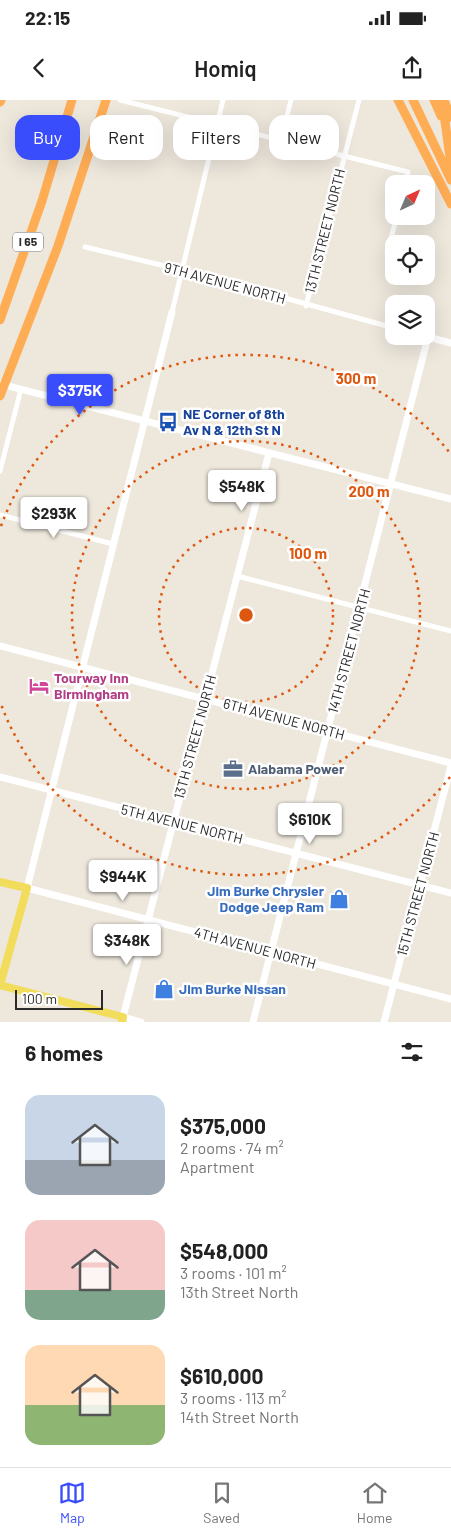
<!DOCTYPE html>
<meta charset="utf-8">
<style>
:root{--surface:#fff;--page:#f2f2f2;--text:#222;--muted:#767676;--line:#e0e0e0;--accent:#3a4dfc}
body{margin:0;font-family:Barlow,sans-serif;background:var(--page);color:var(--text);height:100vh;display:flex;flex-direction:column;font-size:19px;white-space:nowrap}
*{box-sizing:border-box;margin:0}
p{font-size:16px;color:var(--muted)}
.icon{flex:none;width:28px;height:28px;fill:none;stroke:currentColor;stroke-width:2;stroke-linecap:round;stroke-linejoin:round}
.map{position:relative;height:922px;overflow:hidden}
.side{display:flex;flex-direction:column;background:var(--surface);flex:1}
.side>*{flex:none}
.guide{position:absolute;left:15px;top:15px;width:421px;height:45px;display:flex;gap:10px}
.needle{width:32px;rotate:44deg}
.buttons{position:absolute;left:385px;top:75px;display:grid;gap:10px}
.buttons a{display:grid;place-items:center;width:50px;height:50px;border-radius:10px;background:var(--surface);box-shadow:0 5px 20px #0002;font-size:25px}
.scale{position:absolute;left:15px;bottom:12px;width:88px;box-sizing:border-box;padding-left:5px;border:2px solid #2a2a2a;border-top:0;font-size:14px;line-height:18px;white-space:nowrap;color:#2a2a2a;-webkit-text-stroke:4px #fff;paint-order:stroke}
.price{position:absolute;translate:-50% -42px;padding:0 11px;border-radius:5px;background:#fff;color:#222;font-size:16px;line-height:32px;filter:drop-shadow(0 1px 2px #0008)}
.price::after{content:'';position:absolute;left:50%;top:30px;width:15px;height:11px;margin-left:-8px;background:inherit;clip-path:polygon(0 0,100% 0,50% 100%)}
.price.on{background:var(--accent);color:#fff}
ul{padding:0;list-style:none}
li{display:flex;align-items:center;gap:15px;height:125px;padding:0 25px}
li span{display:grid;place-items:center;flex:none;width:140px;height:100px;border-radius:15px;color:#555}
li>.icon{margin-inline-start:auto}
span .icon{width:60px;height:60px;fill:#fffc;stroke-width:1}
li b{font-size:21px}
h2{display:flex;justify-content:space-between;align-items:center;height:60px;padding:0 25px;font-size:21px}
.chip{padding:0 18px;border-radius:15px;background:var(--surface);box-shadow:0 5px 20px #0002;font-size:18px;line-height:45px}
.chip.on{background:var(--accent);color:#fff}
.status{display:flex;justify-content:space-between;align-items:center;height:35px;padding:0 25px;background:var(--surface);direction:ltr}
.status svg{height:14px;fill:currentColor}
header{display:flex;justify-content:space-between;align-items:center;height:65px;padding:0 25px;background:var(--surface);font-size:22px;font-weight:600}
.tabs{display:flex;justify-content:space-around;align-items:center;height:70px;border-top:1px solid var(--line);background:var(--surface);font-size:14px;color:var(--muted)}
.tabs a{display:grid;justify-items:center;gap:2px}
.tabs .on{color:var(--accent)}
.map>svg:first-child{display:block}
.lines{fill:none;stroke-linecap:round;stroke-linejoin:round}
.street{stroke:#fff;stroke-width:5}
.secondary{stroke:#fff;stroke-width:7}
.primary{stroke:#f2dc5c;stroke-width:8}
.highway{stroke:#ffad55;stroke-width:9}
.ring{fill:none;stroke:#de570e;stroke-width:2.5;stroke-dasharray:2.5 5}
.labels{text-anchor:middle;stroke-width:5;stroke-linejoin:round;paint-order:stroke}
.shield{fill:#fff;stroke:#6a6a6a;stroke-width:1}
.shield-label{font-size:12px;font-weight:bold;fill:#2a2a2a}
.street-label{font-size:14px;fill:#2a2a2a;stroke:#fff}
.transit-label{font-size:14px;font-weight:bold;fill:#164399;stroke:#fff;text-anchor:start}
.hotel-label{font-size:14px;font-weight:bold;fill:#b23c85;stroke:#fff;text-anchor:start}
.service-label{font-size:14px;font-weight:bold;fill:#4e5e75;stroke:#fff;text-anchor:start}
.shop-label{font-size:14px;font-weight:bold;fill:#366cbe;stroke:#fff;text-anchor:end}
.centre{fill:#de570e;stroke:#fff;stroke-width:2.5}
.ring-label{font-size:15px;text-anchor:middle;font-weight:bold;fill:#de570e;stroke:#fff;stroke-width:5;stroke-linejoin:round;paint-order:stroke}
</style>
<div class="status"><b>22:15</b><svg viewBox="0 0 49 12"><path d="M0 12V9h3v3zM5 12V6h3v6zM10 12V3h3v9zM15 12V0h3v12zM26 1h20v11H26zM47 4h2v5h-2z"/></svg></div>
<header><svg class="icon" aria-label="back" viewBox="0 0 24 24"><path d="M15 5l-7 7 7 7"/></svg>Homiq<svg class="icon" aria-label="share" viewBox="0 0 24 24"><path d="M12 15V3M7 8l5-5 5 5M5 13v7h14v-7"/></svg></header>
<div class="map">
<svg width="451" height="922" viewBox="0 0 451 922">
<rect width="100%" height="100%" fill="#ede7dc"/>
<g class="lines">
<path class="street" d="M120 0 408 72 405 84
M281 40 291 0
M85 147 182 170 394 228
M387 153 397 116
M306 206 359 0
M172 212 223 0
M0 371 21 289
M0 415 113 444
M237 476 451 531"/>
<path class="secondary" d="M172 212 27 788 451 899
M0 284 451 399
M0 546 451 663
M0 677 451 793
M141 922 123 917 269 353
M253 922 428 237 451 243
M384 922 451 666"/>
<path class="primary" d="M0 782 27 788 0 885
M0 885 123 917 122 922"/>
<path class="highway" d="M398 0 451 104
M413 0 451 80
M434 0 441 16
M442 0 451 65
M0 2 1 0
M445 3 451 17
M0 220 42 101 72 0
M0 296 58 146 106 0"/>
</g>
<g class="ring">
<circle cx="246" cy="515" r="87"/>
<circle cx="246" cy="515" r="174"/>
<path d="M450 677A261 261 0 0 1 1 604M1 426A261 261 0 0 1 450 353"/>
</g>
<defs>
<symbol id="bus-bare" viewBox="-9 -9 18 18"><path d="M-5-6H5V4H4V6H2V4H-2V6H-4V4H-5ZM-3.5-4V0h7V-4ZM-3.5 1.2v1.5H-2V1.2ZM2 1.2v1.5H3.5V1.2Z" fill="#1a4fb4" stroke="#fff" stroke-width="2.5" paint-order="stroke"/></symbol>
<symbol id="hotel-bare" viewBox="-9 -9 18 18"><path d="M-6-4.5h1.5V1H6V5H4.5V3h-9V5H-6ZM-4 0a1.8 1.8 0 1 1 3.6 0ZM.5 0V-2.5h3Q6-2.5 6 0Z" fill="#d1479c" stroke="#fff" stroke-width="2.5" paint-order="stroke"/></symbol>
<symbol id="office-bare" viewBox="-9 -9 18 18"><path d="M-6-3h4V-5.5h4V-3h4V5H-6ZM-1-4.5V-3h2v-1.5ZM-6 0V1H6V0Z" fill="#5c6f8a" stroke="#fff" stroke-width="2.5" paint-order="stroke"/></symbol>
<symbol id="shop-bare" viewBox="-9 -9 18 18"><path d="M-5-2.5h2.3a2.7 3.5 0 0 1 5.4 0H5L5.5 6h-11ZM-1.5-2.5h3a1.5 2.3 0 0 0-3 0Z" fill="#3f7fe0" stroke="#fff" stroke-width="2.5" paint-order="stroke"/></symbol>
</defs>
<g fill-rule="evenodd">
<use href="#bus-bare" x="154" y="308" width="28" height="28"/>
<use href="#hotel-bare" x="25" y="572" width="28" height="28"/>
<use href="#office-bare" x="219" y="655" width="28" height="28"/>
<use href="#shop-bare" x="325" y="785" width="28" height="28"/>
<use href="#shop-bare" x="150" y="875" width="28" height="28"/>
</g>
<g class="labels">
<rect class="shield" x="13" y="132.5" width="30" height="19" rx="4"/>
<g class="shield-label">
<text x="28" y="146">I 65</text>
</g>
<g class="street-label">
<text transform="translate(325 131) rotate(-76)" y="5">13TH STREET NORTH</text>
<text transform="translate(225 183) rotate(15)" y="5">9TH AVENUE NORTH</text>
<text transform="translate(349 551) rotate(-75)" y="5">14TH STREET NORTH</text>
<text transform="translate(284 619) rotate(15)" y="5">6TH AVENUE NORTH</text>
<text transform="translate(195 637) rotate(-75)" y="5">13TH STREET NORTH</text>
<text transform="translate(182 724) rotate(14)" y="5">5TH AVENUE NORTH</text>
<text transform="translate(418 794) rotate(-75)" y="5">15TH STREET NORTH</text>
<text transform="translate(255 848) rotate(15)" y="5">4TH AVENUE NORTH</text>
</g>
<g class="transit-label">
<text x="183" y="319">NE Corner of 8th<tspan x="183" dy="16">Av N &amp; 12th St N</tspan></text>
</g>
<g class="hotel-label">
<text x="54" y="583">Tourway Inn<tspan x="54" dy="16">Birmingham</tspan></text>
</g>
<g class="service-label">
<text x="248" y="674">Alabama Power</text>
</g>
<g class="shop-label">
<text x="324" y="796">Jim Burke Chrysler<tspan x="324" dy="16">Dodge Jeep Ram</tspan></text>
<text x="179" y="894" text-anchor="start">Jim Burke Nissan</text>
</g>
</g>
<circle cx="246" cy="515" r="8" class="centre"/>
<g class="ring-label">
<text x="356" y="284">300 m</text>
<text x="369" y="397">200 m</text>
<text x="308" y="459">100 m</text>
</g>
</svg>
<div class="buttons">
<a><svg class="needle" viewBox="-14 -14 28 28"><path d="M0-13l5 13h-10z" fill="#e53935"/><path d="M0 13l5-13h-10z" fill="#767676"/></svg></a>
<a><svg class="icon" aria-label="locate" viewBox="0 0 24 24"><circle cx="12" cy="12" r="6"/><path d="M12 2v4M12 18v4M2 12h4M18 12h4"/></svg></a>
<a><svg class="icon" aria-label="layers" viewBox="0 0 24 24"><path d="M12 4l9 5-9 5-9-5zM3 14l9 5 9-5"/></svg></a>
</div>
<div class="scale">100 m</div>
<b class="price on" style="left:80px;top:316px">$375K</b>
<b class="price" style="left:242px;top:412px">$548K</b>
<b class="price" style="left:54px;top:439px">$293K</b>
<b class="price" style="left:310px;top:745px">$610K</b>
<b class="price" style="left:123px;top:802px">$944K</b>
<b class="price" style="left:127px;top:866px">$348K</b>
<div class="guide">
<a class="chip on">Buy</a>
<a class="chip">Rent</a>
<a class="chip">Filters</a>
<a class="chip">New</a>
</div>
</div>
<section class="side">
<h2>6 homes<svg class="icon" aria-label="filters" viewBox="0 0 24 24"><path d="M4 7h16M4 17h16"/><circle cx="9" cy="7" r="2"/><circle cx="15" cy="17" r="2"/></svg></h2>
<ul>
<li><span style="background:linear-gradient(#c9d6e8 65%,#9aa5b1 0)"><svg class="icon" aria-label="home" viewBox="0 0 24 24"><path d="M3 11l9-7 9 7M6 9v11h12V9"/></svg></span><div><b>$375,000</b><p>2 rooms · 74 m²</p><p>Apartment</p></div></li>
<li><span style="background:linear-gradient(#f6c9c9 70%,#7fa58c 0)"><svg class="icon" aria-label="home" viewBox="0 0 24 24"><path d="M3 11l9-7 9 7M6 9v11h12V9"/></svg></span><div><b>$548,000</b><p>3 rooms · 101 m²</p><p>13th Street North</p></div></li>
<li><span style="background:linear-gradient(#ffd9b3 60%,#8fb573 0)"><svg class="icon" aria-label="home" viewBox="0 0 24 24"><path d="M3 11l9-7 9 7M6 9v11h12V9"/></svg></span><div><b>$610,000</b><p>3 rooms · 113 m²</p><p>14th Street North</p></div></li>
</ul>
</section>
<nav class="tabs">
<a class="on"><svg class="icon" aria-label="map" viewBox="0 0 24 24"><path d="M3 6l6-2 6 2 6-2v14l-6 2-6-2-6 2zM9 4v14M15 6v14"/></svg>Map</a>
<a><svg class="icon" aria-label="saved" viewBox="0 0 24 24"><path d="M7 4h10v16l-5-4-5 4z"/></svg>Saved</a>
<a><svg class="icon" aria-label="home" viewBox="0 0 24 24"><path d="M3 11l9-7 9 7M6 9v11h12V9"/></svg>Home</a>
</nav>
